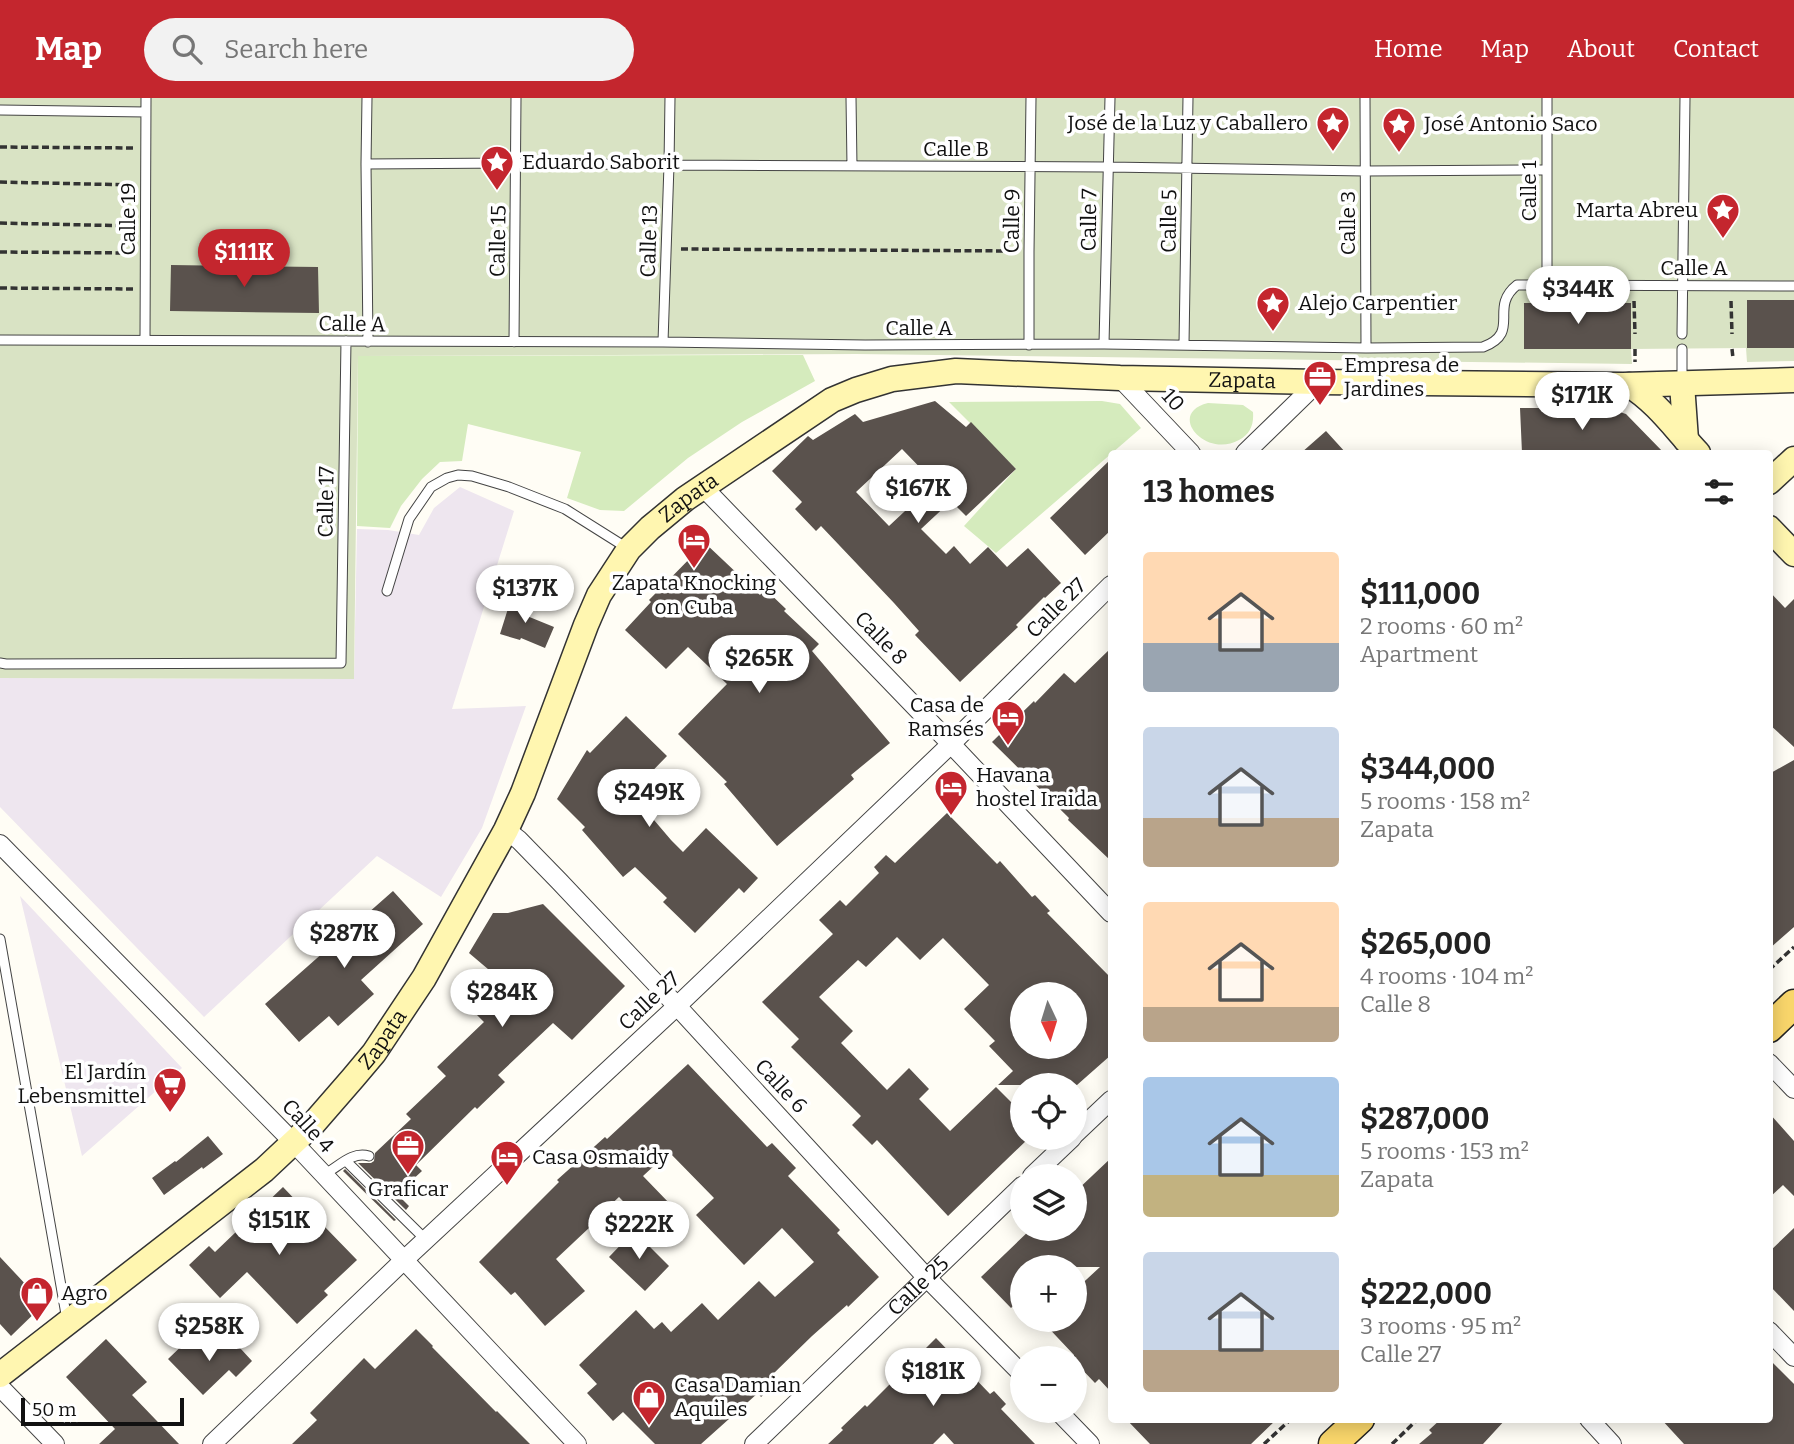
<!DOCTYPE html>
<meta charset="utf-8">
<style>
:root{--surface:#fff;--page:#f2f2f2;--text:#222;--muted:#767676;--accent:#c4262e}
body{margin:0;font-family:Bitter,serif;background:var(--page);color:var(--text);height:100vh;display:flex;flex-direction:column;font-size:26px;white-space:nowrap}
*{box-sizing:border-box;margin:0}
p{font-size:23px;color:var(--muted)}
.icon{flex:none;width:38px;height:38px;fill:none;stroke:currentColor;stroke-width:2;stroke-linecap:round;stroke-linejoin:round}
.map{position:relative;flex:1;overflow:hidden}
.sheet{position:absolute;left:1108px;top:352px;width:665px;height:973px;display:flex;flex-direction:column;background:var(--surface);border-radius:7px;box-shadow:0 4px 18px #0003}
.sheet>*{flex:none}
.needle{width:46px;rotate:176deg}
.tools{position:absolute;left:1010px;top:884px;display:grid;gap:14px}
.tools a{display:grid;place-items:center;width:77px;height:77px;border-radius:50%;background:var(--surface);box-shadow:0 4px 18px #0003;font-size:35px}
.scale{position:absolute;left:21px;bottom:18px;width:163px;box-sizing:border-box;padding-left:7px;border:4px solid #111;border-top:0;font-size:19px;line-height:24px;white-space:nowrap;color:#111;-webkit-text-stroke:5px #fff;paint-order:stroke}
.price{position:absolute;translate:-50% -60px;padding:0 16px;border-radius:24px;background:#fff;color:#222;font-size:23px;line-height:46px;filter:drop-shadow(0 2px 4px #0008)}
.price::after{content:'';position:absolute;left:50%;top:42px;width:21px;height:16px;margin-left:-10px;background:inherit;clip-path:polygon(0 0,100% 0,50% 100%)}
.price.on{background:var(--accent);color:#fff}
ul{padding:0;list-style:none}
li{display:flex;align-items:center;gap:21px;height:175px;padding:0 35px}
li span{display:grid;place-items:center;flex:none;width:196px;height:140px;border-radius:7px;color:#555}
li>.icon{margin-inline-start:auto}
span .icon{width:84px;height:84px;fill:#fffc;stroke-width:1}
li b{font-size:30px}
h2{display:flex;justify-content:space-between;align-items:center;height:84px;padding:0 35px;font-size:30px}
header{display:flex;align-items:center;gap:42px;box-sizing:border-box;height:98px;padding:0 35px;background:var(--accent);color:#fff}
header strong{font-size:33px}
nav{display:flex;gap:38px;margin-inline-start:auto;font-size:24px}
.search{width:490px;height:63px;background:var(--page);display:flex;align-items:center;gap:18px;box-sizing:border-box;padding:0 24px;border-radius:38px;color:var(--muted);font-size:26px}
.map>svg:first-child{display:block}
.industrial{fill:#eee6ef}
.green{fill:#d5ebbd}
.cemetery{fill:#d9e3c4}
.building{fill:#5a524d;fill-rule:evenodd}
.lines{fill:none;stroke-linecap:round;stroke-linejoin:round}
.lane-casing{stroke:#444;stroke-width:11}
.street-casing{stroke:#444;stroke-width:20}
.secondary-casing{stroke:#333;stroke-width:27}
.primary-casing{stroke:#222;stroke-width:31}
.path{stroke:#333;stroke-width:3.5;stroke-dasharray:7 3.5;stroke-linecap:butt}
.lane{stroke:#fff;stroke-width:9}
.street{stroke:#fff;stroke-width:18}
.secondary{stroke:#fff6b0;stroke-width:24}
.primary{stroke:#f9d66b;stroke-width:28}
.labels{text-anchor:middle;stroke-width:7;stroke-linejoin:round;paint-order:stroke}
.poi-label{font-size:21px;fill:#111;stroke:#fff;text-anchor:start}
.street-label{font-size:21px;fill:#111;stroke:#fff}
</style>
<header>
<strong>Map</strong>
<div class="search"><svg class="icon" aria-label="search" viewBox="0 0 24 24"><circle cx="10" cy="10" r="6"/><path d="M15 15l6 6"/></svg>Search here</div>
<nav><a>Home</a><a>Map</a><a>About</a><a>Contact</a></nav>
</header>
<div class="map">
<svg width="1794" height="1346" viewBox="0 0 1794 1346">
<rect width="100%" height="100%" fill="#fffdf5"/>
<path class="industrial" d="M460 389 514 413 452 611 526 608 482 730 441 799 377 758 204 919 0 709V580L354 581 357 431 388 432 419 437 434 410Z
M20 798 182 970 82 1058Z"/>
<path class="green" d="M803 257 815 283 742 324 688 360 624 413 600 412 567 400 581 354 468 326 462 363 440 364 422 381 401 408 390 430 357 428 358 258Z
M1102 303 1120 306 1141 330 996 455 964 428 1016 371 949 304Z
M1208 305 1243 307 1253 314C1254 327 1250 336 1239 342 1205 361 1166 315 1208 305Z"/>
<path class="cemetery" d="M0 0H1794V263L1747 264 1746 250 1631 251 1632 266 856 256 358 258 354 581 0 580Z"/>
<path class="building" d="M171 167 318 169 319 215 170 213Z
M1747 202H1794V250H1747Z
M1524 205H1631V251H1524Z
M935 303 966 329 971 324 1016 371 966 418 951 403 921 431 946 456 954 448 970 466 988 449 1007 469 1028 450 1061 485 1045 500 1044 499 1016 527 1018 529 960 584 915 537 919 533 894 505 821 428 816 433 795 411 802 404 772 373 808 338 813 342 855 316 863 324ZM902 351 935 385 889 428 856 394Z
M1520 310H1607L1626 316 1664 355H1522Z
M1326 333 1346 355H1301Z
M1111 361V432L1085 457 1050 420Z
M705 445 760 497 765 491 786 511 784 513 819 546 812 553 890 645 851 677 854 681 777 748 724 686 727 684 678 636 727 586 688 549 666 571 625 532 651 504 649 502Z
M1769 493 1785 510 1794 501V649L1769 626Z
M511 501 531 507 527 518 554 529 545 550 521 540 520 542 500 536Z
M1111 550V763L1068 722 1069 720 992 644 1034 603 1035 605 1064 575 1075 585Z
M626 618 667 658 631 695 671 742 683 754 706 730 758 780 744 795 739 790 695 835 663 804 667 800 635 769 623 779 582 732 585 729 557 701 587 652 590 655Z
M1794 662V829L1769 851V676Z
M947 715 997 766 1000 763 1032 799 1035 797 1050 813 1047 815 1111 880V957L1077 987H998L1013 973 989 948 995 943 964 911 989 887 943 840 920 862 897 839 866 869 858 862 819 899 853 933 841 945 887 992 909 970 929 991 919 1001 950 1033 996 989 1022 1015V1040H1029L948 1118 877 1042 872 1047 852 1027 861 1018 791 949 799 941 762 904 833 836 819 822 840 802 846 808 879 775 874 769 886 757 895 765ZM1022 896H1074V948H1022Z
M393 793 423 826 361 882 374 896 338 928 329 918 299 944 265 906Z
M543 806 625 888 572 942 553 925 498 977 505 984 477 1011 475 1009 416 1067 422 1073 397 1096 409 1108 406 1112 358 1065H371L374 1063 375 1055 411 1021 406 1016 446 978 437 969 484 924 477 917 508 888 469 855 493 815H508Z
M688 966 767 1049 772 1045 796 1070 788 1078 840 1132 837 1135 879 1179 848 1209 847 1207 812 1238 772 1277 778 1283 761 1299 758 1295 701 1346H655L623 1314 613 1323 587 1295 597 1286 579 1267 636 1212 654 1231 662 1224 671 1234 702 1205 718 1222 759 1183 775 1199 814 1164 782 1130 744 1167 696 1117 714 1100 669 1054 643 1078 671 1107 648 1129 619 1099 588 1128 590 1129 556 1161 585 1193 545 1228 515 1194 511 1197 479 1164 559 1084 557 1082 605 1039 607 1041Z
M1769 1015 1794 1043V1098L1783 1087 1769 1100Z
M208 1038 223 1056 203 1071 202 1069 164 1097 152 1080 175 1063 176 1064Z
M1111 1060V1294L1099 1281 1095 1285 1074 1263V1257L1041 1222H1074V1193L1100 1169H1022V1199L1011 1210 981 1179 1032 1130H1074V1095Z
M345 1071 396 1122 394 1123 343 1073Z
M283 1089 322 1130 324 1128 357 1162 324 1193 328 1197 297 1226 247 1174 220 1200 189 1167 209 1148 215 1154Z
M1794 1130V1213L1769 1187V1154Z
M634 1133 669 1168 645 1193 609 1159Z
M0 1159 44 1206 11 1238 0 1226Z
M416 1231 433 1248 432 1249 496 1314 497 1313 530 1346H292L317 1322 310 1315 364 1260 375 1271Z
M192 1238 209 1256 229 1238 252 1263 236 1279 229 1272 203 1297 168 1261Z
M936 1240 990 1296 994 1293 1006 1306 1001 1311 1035 1346H954L944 1335 933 1346H828L843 1332 841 1330 865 1307 867 1309Z
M106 1241 147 1284 132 1297 179 1346H99L115 1331 66 1279Z
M1769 1261 1794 1286V1346H1684L1661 1321H1769Z
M1126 1321H1277L1251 1346H1150Z
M1441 1321H1506L1483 1346H1419L1432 1335 1429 1332Z"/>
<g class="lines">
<defs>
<path id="lane" d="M367 0 366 66 368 244
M851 0 852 68
M1365 0 1366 250
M1547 0V186
M0 12 146 14
M366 66 517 65 669 67 1108 69 1365 73 1546 72
M1682 236 1685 0
M0 242 663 244 865 247 1104 246 1366 250 1483 249C1522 234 1488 210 1517 187L1794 188
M145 242 146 0
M514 244 516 0
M663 244 669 67 670 0
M1104 246 1110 0
M1184 246 1188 0
M1029 247V154L1031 0
M1682 284V251
M387 493 409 421 431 389 447 380 458 377 472 378 509 389 565 411 627 450
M0 565 6 566 341 565 346 243
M0 841 67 1222
M346 1063 426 1142
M323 1077C339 1069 351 1053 369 1058"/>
<g id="street">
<path d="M1120 280 1191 355"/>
<path d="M1245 355 1318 284"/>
<path d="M703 389 951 646 1111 815"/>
<path d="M506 732 519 742 559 783 677 908 927 1180 1022 1276"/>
<path d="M0 746 294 1045 577 1346"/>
<path d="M1769 965 1794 991"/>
<path d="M1074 1037 1111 1002"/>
<path d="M1032 1078 1072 1040"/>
<path d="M1769 1233 1794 1259"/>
<path d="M0 1289 55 1346"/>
<path d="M1057 1312 1090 1346"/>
<path d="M1589 1321 1612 1346"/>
<path d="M212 1346 404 1162 677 908 951 646 1111 487"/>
<path id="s1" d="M754 1346 1022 1088"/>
</g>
<g id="secondary">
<path d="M1682 286 1686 342"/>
<path d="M1629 287C1657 304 1676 332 1698 355"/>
<path d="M1769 384 1794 361"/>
<path d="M1769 430 1794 456"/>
<path id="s2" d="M0 1277 264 1072 313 1026 353 980 374 955 424 880 506 732 523 695 586 527 599 497 629 451 650 430 685 401 832 302 856 292 892 281 956 273 1120 280 1318 284 1623 287 1794 282"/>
</g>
<path id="primary" d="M1769 930 1794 906
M1333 1346 1360 1321"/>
</defs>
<use href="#lane" class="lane-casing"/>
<use href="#street" class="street-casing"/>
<use href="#secondary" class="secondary-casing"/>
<use href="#primary" class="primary-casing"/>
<path class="path" d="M0 49 133 50
M0 84 133 87
M0 125 133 128
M681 151 1016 153
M0 154 131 155
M0 190 133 191
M1634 203 1635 236
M1731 203 1732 236
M1635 251V264
M1732 251 1733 260
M1769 872 1794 849
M1264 1346 1291 1321
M1392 1346 1418 1321"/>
<use href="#lane" class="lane"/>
<use href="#street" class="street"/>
<use href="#secondary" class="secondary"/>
<use href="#primary" class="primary"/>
</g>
<defs>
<symbol id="sight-pin" viewBox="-11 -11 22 30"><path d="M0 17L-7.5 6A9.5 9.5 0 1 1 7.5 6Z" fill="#c4262e" stroke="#fff"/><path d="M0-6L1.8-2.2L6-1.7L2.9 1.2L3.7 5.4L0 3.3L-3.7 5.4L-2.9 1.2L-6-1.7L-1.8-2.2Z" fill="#fff"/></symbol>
<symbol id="office-pin" viewBox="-11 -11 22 30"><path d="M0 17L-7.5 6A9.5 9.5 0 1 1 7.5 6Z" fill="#c4262e" stroke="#fff"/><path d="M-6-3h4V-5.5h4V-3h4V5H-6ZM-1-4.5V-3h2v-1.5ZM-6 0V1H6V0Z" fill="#fff"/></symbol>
<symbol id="hotel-pin" viewBox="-11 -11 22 30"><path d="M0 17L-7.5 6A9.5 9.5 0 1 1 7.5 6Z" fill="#c4262e" stroke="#fff"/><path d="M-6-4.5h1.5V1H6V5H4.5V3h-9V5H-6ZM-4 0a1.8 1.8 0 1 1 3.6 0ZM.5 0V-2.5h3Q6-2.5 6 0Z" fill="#fff"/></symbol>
<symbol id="supermarket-pin" viewBox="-11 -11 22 30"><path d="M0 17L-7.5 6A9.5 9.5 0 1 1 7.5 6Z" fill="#c4262e" stroke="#fff"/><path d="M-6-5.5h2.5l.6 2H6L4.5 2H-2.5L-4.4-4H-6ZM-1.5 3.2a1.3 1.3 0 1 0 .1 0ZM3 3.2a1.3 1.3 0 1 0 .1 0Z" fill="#fff"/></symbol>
<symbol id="shop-pin" viewBox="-11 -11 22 30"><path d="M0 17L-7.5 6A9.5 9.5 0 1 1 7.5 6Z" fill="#c4262e" stroke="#fff"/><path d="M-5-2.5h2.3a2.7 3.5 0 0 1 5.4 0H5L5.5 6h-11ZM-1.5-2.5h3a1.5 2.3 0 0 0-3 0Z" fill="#fff"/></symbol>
</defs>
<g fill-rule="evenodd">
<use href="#sight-pin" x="1314" y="6" width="38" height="52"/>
<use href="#sight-pin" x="1380" y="7" width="38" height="52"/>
<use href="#sight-pin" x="478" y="45" width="38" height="52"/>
<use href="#sight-pin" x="1704" y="93" width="38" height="52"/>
<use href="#sight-pin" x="1254" y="186" width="38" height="52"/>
<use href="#office-pin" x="1301" y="260" width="38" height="52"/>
<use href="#hotel-pin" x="675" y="423" width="38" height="52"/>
<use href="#hotel-pin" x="989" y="600" width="38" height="52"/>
<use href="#hotel-pin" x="932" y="670" width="38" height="52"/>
<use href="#supermarket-pin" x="151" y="967" width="38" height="52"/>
<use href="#office-pin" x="389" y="1029" width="38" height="52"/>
<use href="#hotel-pin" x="488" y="1040" width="38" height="52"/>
<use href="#shop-pin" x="18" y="1176" width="38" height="52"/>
<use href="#shop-pin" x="630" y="1280" width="38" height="52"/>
</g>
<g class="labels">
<g class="poi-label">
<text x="1308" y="32" text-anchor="end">José de la Luz y Caballero</text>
<text x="1424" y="33">José Antonio Saco</text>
<text x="522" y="71">Eduardo Saborit</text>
<text x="1698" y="119" text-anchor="end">Marta Abreu</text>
<text x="1298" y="212">Alejo Carpentier</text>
<text x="1344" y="274">Empresa de<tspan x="1344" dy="24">Jardines</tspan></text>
<text x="694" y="492" text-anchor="middle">Zapata Knocking<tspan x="694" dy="24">on Cuba</tspan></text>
<text x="984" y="614" text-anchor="end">Casa de<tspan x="984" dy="24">Ramsés</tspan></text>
<text x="976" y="684">Havana<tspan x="976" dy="24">hostel Iraida</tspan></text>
<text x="146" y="981" text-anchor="end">El Jardín<tspan x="146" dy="24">Lebensmittel</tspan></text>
<text x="532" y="1066">Casa Osmaidy</text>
<text x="408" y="1098" text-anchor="middle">Graficar</text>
<text x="61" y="1202">Agro</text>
<text x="674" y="1294">Casa Damian<tspan x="674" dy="24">Aquiles</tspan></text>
</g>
<g class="street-label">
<text x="956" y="58">Calle B</text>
<text transform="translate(1529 93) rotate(-90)" y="7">Calle 1</text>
<text transform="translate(128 121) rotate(-90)" y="7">Calle 19</text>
<text transform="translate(1089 122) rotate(-89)" y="7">Calle 7</text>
<text transform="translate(1012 123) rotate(-89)" y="7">Calle 9</text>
<text transform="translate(1169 123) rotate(-89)" y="7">Calle 5</text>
<text transform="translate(1348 125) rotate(-90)" y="7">Calle 3</text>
<text transform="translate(498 143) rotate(-89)" y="7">Calle 15</text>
<text transform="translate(649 143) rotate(-88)" y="7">Calle 13</text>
<text x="1694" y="177">Calle A</text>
<text transform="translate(352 226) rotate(1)" y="7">Calle A</text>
<text x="919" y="237">Calle A</text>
<text dy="7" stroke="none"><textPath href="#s2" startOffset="1729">Zapata</textPath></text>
<text transform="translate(1173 302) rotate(48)" y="7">10</text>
<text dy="7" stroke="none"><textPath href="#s2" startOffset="1141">Zapata</textPath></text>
<text transform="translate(326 404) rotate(-89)" y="7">Calle 17</text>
<text transform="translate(1056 510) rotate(-45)" y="7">Calle 27</text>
<text transform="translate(881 540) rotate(46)" y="7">Calle 8</text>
<text transform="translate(649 903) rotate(-43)" y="7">Calle 27</text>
<text dy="7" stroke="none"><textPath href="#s2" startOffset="511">Zapata</textPath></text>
<text transform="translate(781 988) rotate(47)" y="7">Calle 6</text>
<text transform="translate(308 1028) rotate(47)" y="7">Calle 4</text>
<text dy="7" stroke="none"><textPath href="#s1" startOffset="228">Calle 25</textPath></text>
</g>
</g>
</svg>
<div class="tools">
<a><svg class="needle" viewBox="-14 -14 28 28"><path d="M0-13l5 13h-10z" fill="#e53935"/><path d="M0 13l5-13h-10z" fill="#767676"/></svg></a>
<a><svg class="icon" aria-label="locate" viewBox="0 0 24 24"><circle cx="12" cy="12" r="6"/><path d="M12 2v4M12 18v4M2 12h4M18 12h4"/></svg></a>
<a><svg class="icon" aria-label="layers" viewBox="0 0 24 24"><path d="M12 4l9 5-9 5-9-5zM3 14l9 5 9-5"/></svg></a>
<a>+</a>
<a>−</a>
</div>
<div class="scale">50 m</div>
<b class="price on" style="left:244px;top:191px">$111K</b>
<b class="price" style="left:1578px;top:228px">$344K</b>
<b class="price" style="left:1582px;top:334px">$171K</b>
<b class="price" style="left:918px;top:427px">$167K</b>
<b class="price" style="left:525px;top:527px">$137K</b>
<b class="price" style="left:759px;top:597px">$265K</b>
<b class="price" style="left:649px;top:731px">$249K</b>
<b class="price" style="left:344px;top:872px">$287K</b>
<b class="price" style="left:502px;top:931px">$284K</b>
<b class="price" style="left:279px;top:1159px">$151K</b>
<b class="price" style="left:639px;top:1163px">$222K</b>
<b class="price" style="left:209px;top:1265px">$258K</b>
<b class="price" style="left:933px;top:1310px">$181K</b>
<section class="sheet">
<h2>13 homes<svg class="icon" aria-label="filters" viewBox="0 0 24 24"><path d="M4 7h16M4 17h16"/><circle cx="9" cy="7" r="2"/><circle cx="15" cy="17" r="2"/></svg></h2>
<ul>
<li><span style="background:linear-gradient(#ffd9b3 65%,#9aa5b1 0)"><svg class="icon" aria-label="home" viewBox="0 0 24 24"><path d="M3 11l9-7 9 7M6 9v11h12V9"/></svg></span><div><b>$111,000</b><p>2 rooms · 60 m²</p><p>Apartment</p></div></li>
<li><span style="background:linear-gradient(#c9d6e8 65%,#b9a48a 0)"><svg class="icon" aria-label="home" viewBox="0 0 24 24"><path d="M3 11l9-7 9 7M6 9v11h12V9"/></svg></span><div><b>$344,000</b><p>5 rooms · 158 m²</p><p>Zapata</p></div></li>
<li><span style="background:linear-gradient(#ffd9b3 75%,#b9a48a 0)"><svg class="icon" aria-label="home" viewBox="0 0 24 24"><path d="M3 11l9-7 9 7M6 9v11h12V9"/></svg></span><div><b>$265,000</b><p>4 rooms · 104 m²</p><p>Calle 8</p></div></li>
<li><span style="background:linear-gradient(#a9c7e8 70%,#c2b280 0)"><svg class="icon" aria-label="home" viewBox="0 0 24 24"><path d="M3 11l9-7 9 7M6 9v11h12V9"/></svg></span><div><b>$287,000</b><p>5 rooms · 153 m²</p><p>Zapata</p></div></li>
<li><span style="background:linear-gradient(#c9d6e8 70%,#b9a48a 0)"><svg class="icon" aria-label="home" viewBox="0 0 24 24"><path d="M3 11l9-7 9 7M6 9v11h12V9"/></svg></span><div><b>$222,000</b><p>3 rooms · 95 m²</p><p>Calle 27</p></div></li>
</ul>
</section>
</div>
